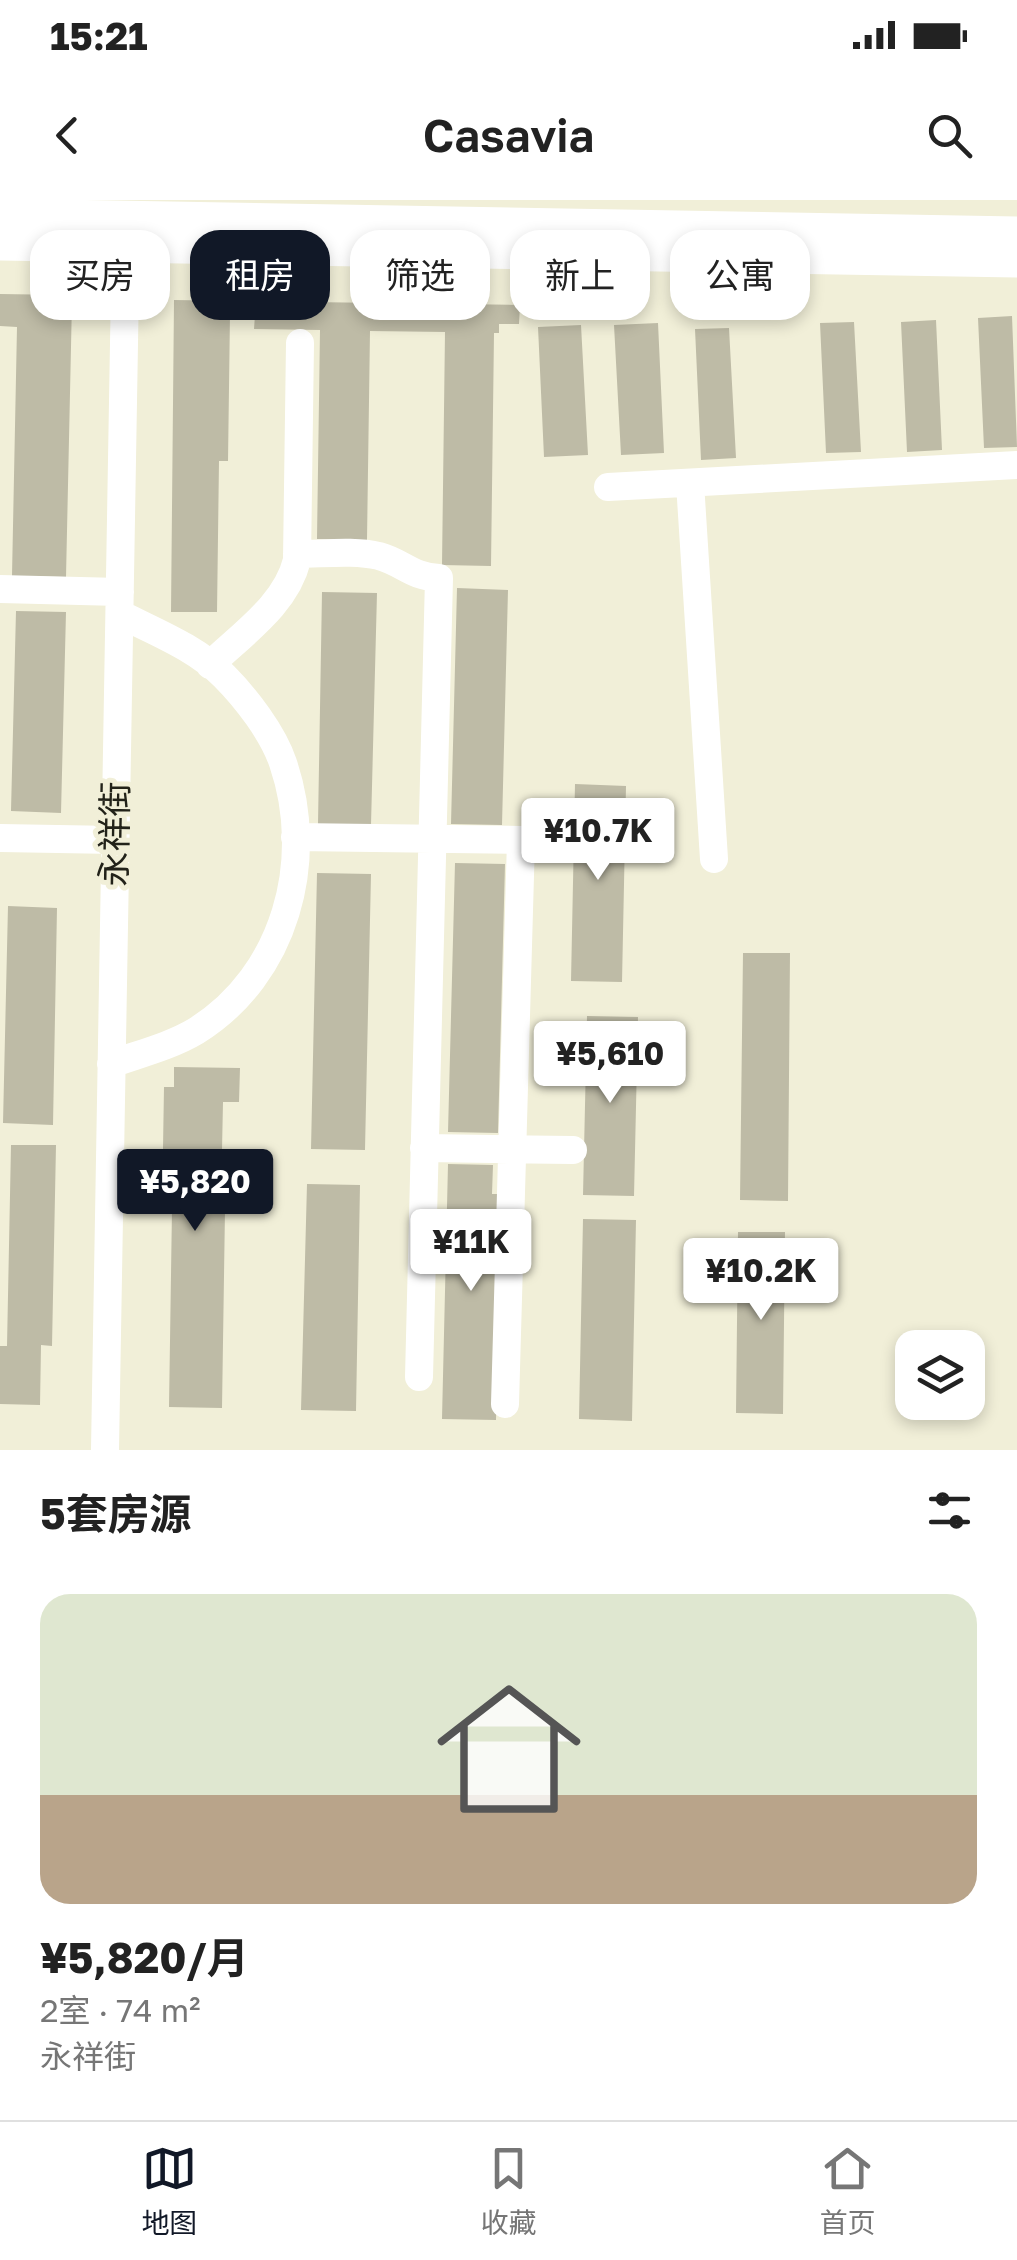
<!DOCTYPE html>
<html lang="zh">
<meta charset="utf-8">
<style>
:root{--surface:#fff;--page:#f6f6f6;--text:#222;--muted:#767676;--line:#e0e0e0;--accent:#111827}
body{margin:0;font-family:"Golos Text","Noto Sans SC",sans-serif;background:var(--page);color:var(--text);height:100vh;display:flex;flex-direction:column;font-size:38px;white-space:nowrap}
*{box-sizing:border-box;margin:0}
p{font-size:32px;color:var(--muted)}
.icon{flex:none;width:55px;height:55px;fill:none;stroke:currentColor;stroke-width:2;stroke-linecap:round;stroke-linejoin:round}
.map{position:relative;height:1250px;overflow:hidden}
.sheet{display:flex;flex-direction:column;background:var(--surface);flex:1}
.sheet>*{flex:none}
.guide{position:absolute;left:30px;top:30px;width:958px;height:90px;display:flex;gap:20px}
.buttons{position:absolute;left:895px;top:1130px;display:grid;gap:20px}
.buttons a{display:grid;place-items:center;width:90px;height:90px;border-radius:20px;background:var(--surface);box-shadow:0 5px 15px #0003;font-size:50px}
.price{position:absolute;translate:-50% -85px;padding:0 22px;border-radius:10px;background:#fff;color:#222;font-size:32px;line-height:65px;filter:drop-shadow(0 2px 5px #0008)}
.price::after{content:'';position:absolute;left:50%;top:60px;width:30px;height:22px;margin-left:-15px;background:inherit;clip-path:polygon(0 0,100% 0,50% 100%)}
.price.on{background:var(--accent);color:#fff}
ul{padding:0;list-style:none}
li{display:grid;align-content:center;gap:20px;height:530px;padding:0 40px}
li+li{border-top:2px solid var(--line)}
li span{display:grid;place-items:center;height:310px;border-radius:30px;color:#555}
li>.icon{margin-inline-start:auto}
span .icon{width:180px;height:180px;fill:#fffc;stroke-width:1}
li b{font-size:42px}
h2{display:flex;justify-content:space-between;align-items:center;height:120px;padding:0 40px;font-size:42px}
.chip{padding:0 35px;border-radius:30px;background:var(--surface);box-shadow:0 5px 15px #0003;font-size:35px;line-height:90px}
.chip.on{background:var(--accent);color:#fff}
.status{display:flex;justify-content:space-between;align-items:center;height:70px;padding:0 50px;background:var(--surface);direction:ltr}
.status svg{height:28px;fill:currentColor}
header{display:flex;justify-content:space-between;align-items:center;height:130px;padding:0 40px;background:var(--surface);font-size:45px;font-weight:600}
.dock{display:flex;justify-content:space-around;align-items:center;height:140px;border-top:2px solid var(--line);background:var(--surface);font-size:28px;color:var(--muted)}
.dock a{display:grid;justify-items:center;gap:5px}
.dock .on{color:var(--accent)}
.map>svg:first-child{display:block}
.building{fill:#bebba6}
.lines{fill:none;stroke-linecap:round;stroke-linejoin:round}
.minor{stroke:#fff;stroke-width:28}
.major{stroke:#fff;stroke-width:35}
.labels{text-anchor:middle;stroke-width:10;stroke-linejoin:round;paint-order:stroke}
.street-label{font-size:35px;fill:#222219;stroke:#f1efd8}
</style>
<div class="status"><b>15:21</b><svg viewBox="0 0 49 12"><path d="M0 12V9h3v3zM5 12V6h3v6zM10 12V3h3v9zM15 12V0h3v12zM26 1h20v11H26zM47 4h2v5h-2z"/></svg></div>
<header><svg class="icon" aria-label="back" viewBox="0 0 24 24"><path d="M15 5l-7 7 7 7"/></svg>Casavia<svg class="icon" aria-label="search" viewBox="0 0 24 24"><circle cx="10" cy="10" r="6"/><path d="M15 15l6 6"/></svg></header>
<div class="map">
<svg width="1017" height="1250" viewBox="0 0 1017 1250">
<rect width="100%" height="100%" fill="#f1efd8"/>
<path class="building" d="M0 94 66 95 72 101 66 377 12 376 17 127 0 126Z
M174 100 520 105 519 124H499V133H494L491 366 442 365 445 132 370 131 367 340 317 339 320 130 254 129 255 115 230 114 228 261H219L217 412H171Z
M1012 116 1017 247 984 248 978 118Z
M936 120 942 250 907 252 901 122Z
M854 122 861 252 826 253 820 123Z
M658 123 664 253 621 255 614 125Z
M581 125 588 255 544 257 538 127Z
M729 128 736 258 701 260 695 129Z
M457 388 508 390 502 625 451 624Z
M322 392 377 393 371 625 318 624Z
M16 411 66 412 61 613 11 611Z
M575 584 626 586 622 782 571 781Z
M455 663 505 664 498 933 448 932Z
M317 673 371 674 365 950 311 949Z
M8 706 57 708 53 925 3 923Z
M743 753H790L788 1001 740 1000Z
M587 816 638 817 634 996 583 995Z
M174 867 240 868 239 902H223L222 950 202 949 201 1010H225L222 1208 169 1207 172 1009H162L164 887H174Z
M11 945H56L52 1146 41 1145 40 1205 0 1204V1146H7Z
M448 964 493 965 492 994H501L496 1220 442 1219Z
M307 984 360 985 356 1211 301 1210Z
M583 1019 636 1020 632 1221 579 1219Z
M738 1032H785L783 1214 736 1213Z"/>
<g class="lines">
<path class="minor" d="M690 283 714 659
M608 287 1017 265
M297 354C323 354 354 350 379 356 404 363 410 376 439 378L419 1177
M0 389 120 392
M210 465C242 434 286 405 297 360L300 143
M295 637 521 640 505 1204
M0 638 115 640
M111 864C139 854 171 846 196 831 286 775 316 660 283 563 273 533 246 498 224 476 195 447 155 432 120 414
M424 948 573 950
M105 1250 126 27"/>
<path class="major" d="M0 16 1017 34
M0 43 1017 60"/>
</g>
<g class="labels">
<g class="street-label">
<text transform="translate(115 634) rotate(-89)" y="12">永祥街</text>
</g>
</g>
</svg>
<div class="buttons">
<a><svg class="icon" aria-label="layers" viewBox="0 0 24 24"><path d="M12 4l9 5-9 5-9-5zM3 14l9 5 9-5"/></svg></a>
</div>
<b class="price" style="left:598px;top:683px">¥10.7K</b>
<b class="price" style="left:610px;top:906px">¥5,610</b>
<b class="price on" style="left:195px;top:1034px">¥5,820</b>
<b class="price" style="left:471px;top:1094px">¥11K</b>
<b class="price" style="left:761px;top:1123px">¥10.2K</b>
<div class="guide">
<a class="chip">买房</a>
<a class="chip on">租房</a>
<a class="chip">筛选</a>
<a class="chip">新上</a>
<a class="chip">公寓</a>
</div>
</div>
<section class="sheet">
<h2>5套房源<svg class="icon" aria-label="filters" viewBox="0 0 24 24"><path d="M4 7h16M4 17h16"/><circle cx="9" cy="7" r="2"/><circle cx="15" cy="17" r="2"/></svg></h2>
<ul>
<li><span style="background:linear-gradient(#dfe7d0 65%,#b9a48a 0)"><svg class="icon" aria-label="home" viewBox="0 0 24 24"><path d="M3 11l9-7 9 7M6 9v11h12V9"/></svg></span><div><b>¥5,820/月</b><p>2室 · 74 m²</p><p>永祥街</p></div></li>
</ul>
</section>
<nav class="dock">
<a class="on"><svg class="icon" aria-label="map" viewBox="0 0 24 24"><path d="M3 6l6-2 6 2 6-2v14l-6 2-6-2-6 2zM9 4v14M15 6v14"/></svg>地图</a>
<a><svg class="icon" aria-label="saved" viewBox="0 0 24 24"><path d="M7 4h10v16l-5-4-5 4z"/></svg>收藏</a>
<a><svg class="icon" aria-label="home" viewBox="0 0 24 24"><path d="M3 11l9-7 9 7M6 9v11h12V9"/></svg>首页</a>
</nav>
